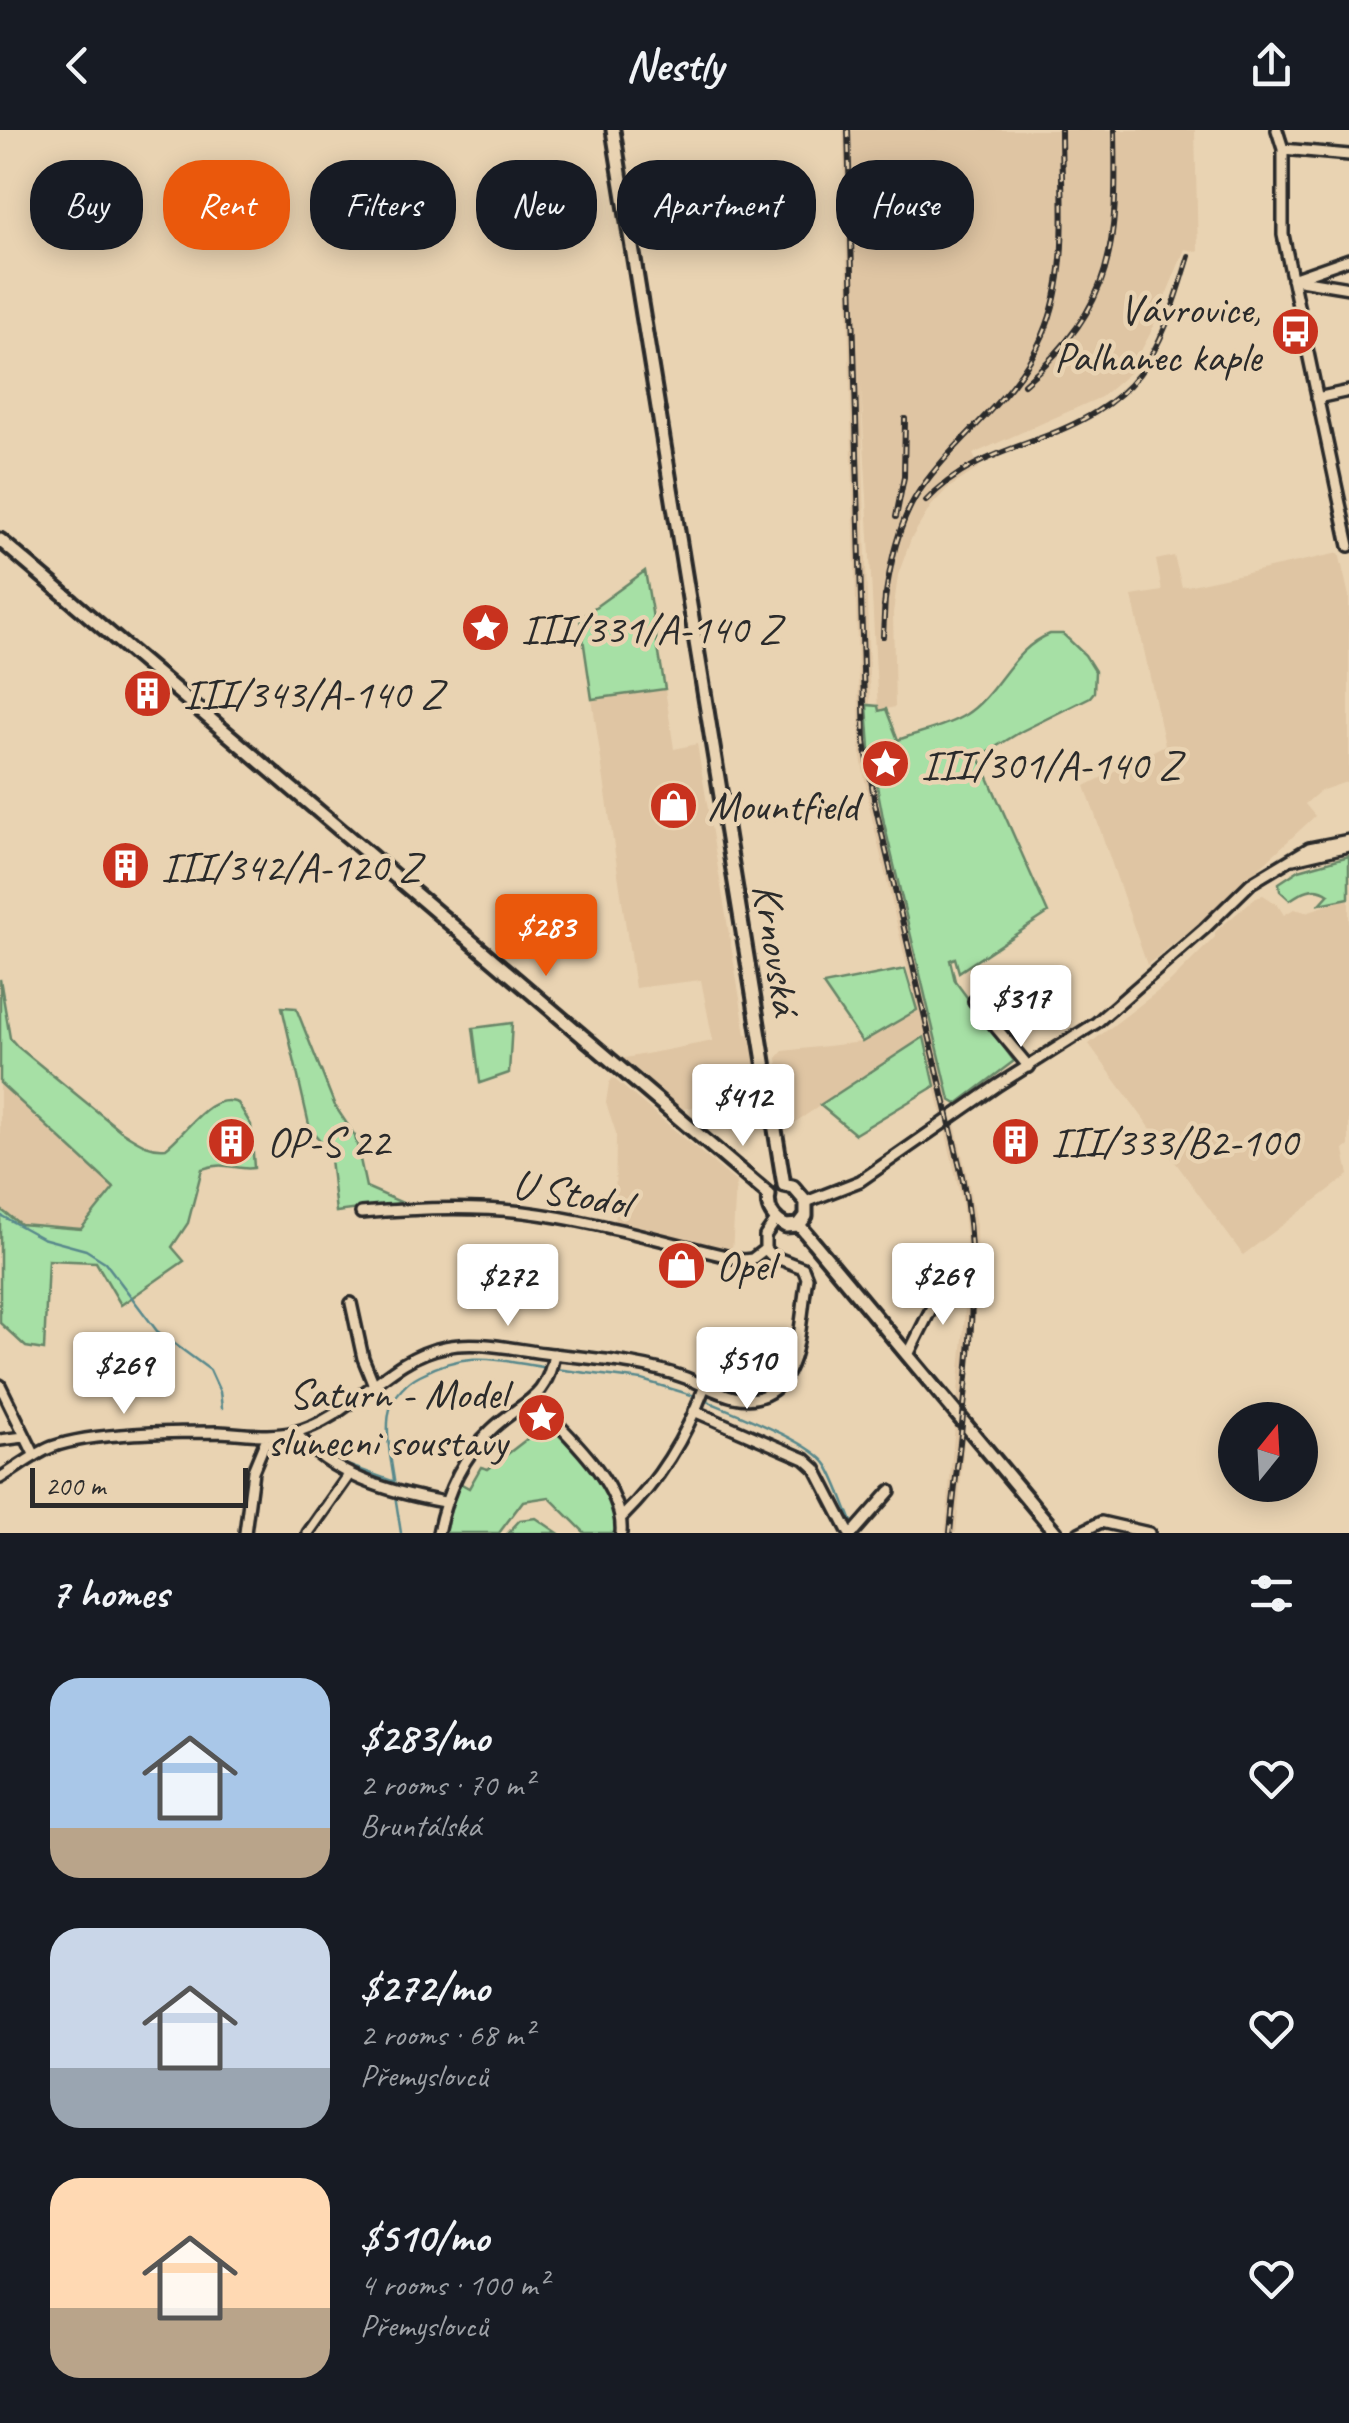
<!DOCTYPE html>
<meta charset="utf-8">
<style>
:root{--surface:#171b24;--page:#242831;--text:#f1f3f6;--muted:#9ea1a6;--accent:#ea580c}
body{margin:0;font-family:Caveat,sans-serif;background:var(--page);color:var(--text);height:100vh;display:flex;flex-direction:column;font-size:38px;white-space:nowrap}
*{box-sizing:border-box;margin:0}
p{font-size:32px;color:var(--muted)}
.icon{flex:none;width:55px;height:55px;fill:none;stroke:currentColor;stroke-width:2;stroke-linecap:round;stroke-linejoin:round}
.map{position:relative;height:1403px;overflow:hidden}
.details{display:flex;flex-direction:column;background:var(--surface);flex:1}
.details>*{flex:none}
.hud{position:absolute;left:30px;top:30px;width:1290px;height:90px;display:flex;gap:20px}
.needle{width:65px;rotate:18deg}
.controls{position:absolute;left:1218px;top:1272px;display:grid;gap:20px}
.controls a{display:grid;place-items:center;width:100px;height:100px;border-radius:50%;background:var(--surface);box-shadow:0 5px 25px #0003;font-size:50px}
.scale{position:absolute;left:30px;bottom:25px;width:218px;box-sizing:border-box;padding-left:10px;border:5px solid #2b2b2b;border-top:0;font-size:28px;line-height:35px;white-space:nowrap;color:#2b2b2b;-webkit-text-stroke:8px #e9d3b2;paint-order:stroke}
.price{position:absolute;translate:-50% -85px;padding:0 22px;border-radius:10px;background:#fff;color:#222;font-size:32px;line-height:65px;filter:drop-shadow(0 2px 5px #0008)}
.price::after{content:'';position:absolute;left:50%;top:60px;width:30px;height:22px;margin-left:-15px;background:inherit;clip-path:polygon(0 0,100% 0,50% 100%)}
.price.active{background:var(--accent);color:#fff}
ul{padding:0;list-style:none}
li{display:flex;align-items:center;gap:30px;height:250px;padding:0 50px}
li span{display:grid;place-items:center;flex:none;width:280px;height:200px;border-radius:30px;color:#555}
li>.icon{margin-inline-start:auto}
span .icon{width:120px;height:120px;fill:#fffc;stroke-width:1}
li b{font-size:42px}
h2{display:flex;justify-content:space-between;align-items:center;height:120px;padding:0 50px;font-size:42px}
.pill{padding:0 35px;border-radius:40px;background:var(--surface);box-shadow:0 5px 25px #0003;font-size:35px;line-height:90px}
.pill.active{background:var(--accent);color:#fff}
header{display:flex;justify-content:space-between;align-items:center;height:130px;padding:0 50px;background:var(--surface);font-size:45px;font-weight:600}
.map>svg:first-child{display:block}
.built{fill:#dfc5a3}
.green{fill:#a6e0a5;stroke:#688668;stroke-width:2.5}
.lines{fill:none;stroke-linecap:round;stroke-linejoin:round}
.stream{stroke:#59898c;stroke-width:2.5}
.minor-casing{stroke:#2b2b2b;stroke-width:16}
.major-casing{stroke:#2b2b2b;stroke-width:19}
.minor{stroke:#e9d3b2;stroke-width:9}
.major{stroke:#e9d3b2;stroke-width:11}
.rail-casing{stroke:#2b2b2b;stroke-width:6}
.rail{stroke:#e9d3b2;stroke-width:2.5;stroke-dasharray:8;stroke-linecap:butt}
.labels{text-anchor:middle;stroke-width:9;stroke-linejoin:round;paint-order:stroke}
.poi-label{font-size:42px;fill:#2b2b2b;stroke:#e9d3b2;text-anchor:start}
.street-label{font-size:42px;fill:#2b2b2b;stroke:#e9d3b2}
</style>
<header><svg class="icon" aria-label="back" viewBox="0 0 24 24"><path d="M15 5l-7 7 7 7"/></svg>Nestly<svg class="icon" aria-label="share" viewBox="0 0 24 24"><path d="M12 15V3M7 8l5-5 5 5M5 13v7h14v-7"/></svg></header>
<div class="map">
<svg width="1349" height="1403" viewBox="0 0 1349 1403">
<rect width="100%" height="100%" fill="#e9d3b2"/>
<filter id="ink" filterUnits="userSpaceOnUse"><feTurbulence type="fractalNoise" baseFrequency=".01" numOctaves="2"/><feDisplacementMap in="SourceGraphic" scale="20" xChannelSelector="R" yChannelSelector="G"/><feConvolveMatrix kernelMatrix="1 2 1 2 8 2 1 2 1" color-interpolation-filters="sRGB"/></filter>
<g filter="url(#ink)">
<path class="built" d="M843 0H1195L1198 122 1185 119 1150 204 1129 243 1101 267 973 324 979 338 947 359 931 376 911 409 898 445 893 483 895 577 878 581 861 253 871 619 880 673 967 1045 976 1096 977 1165 956 1403H945L964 1197 967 1123 962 1073 924 908 783 1000 785 991 777 928 783 921 862 912 917 879 869 675 860 620Z
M1339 423 1349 466V651L1320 661 1305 674 1315 686 1203 790 1147 835 1085 656 1165 615 1132 466 1162 461 1156 430 1174 426 1182 457Z
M665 559 674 619 697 614 746 904H750L760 962 679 980 615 930 713 911 701 850 635 858 592 569Z
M1263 765 1277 774 1284 785 1294 779 1306 782 1349 768V1016L1344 1020 1349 1045 1243 1125 1089 914 1170 852 1215 807V802L1256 767Z
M613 948 736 1052 732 1124 670 1111 615 1093 616 1003 606 973 609 953Z
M0 953 115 1058 81 1099 20 1094 0 1079Z"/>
<path class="green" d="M645 441 665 559 592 569 580 488Z
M1050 504H1063L1085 525 1095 541 1094 562 1090 567 1022 601 979 627 1048 783 959 842 955 828 950 830 955 851 1014 931 957 974 950 970 884 693 870 619 867 575 878 576 879 581 886 579 898 610C919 602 946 597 965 585 999 564 1011 519 1050 504Z
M1349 726V768L1320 774 1329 764C1314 753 1300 763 1290 770L1280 761 1279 753 1299 740Z
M905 839 917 880 862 912 823 855Z
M0 849 10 908 17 916 121 1001C136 1010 148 1020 166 1018 187 1003 209 961 238 973L251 995 254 1038C237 1041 225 1030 202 1039L188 1093 172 1117 184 1131 121 1175 96 1132 48 1130 44 1220 26 1217 0 1193V1079L20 1094 81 1099 114 1058 0 953Z
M282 877 296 878 335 976 355 1006 366 1057 403 1073 336 1082 329 1020 310 999Z
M512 893 509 943 480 953 473 898Z
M924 907 935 956 855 1004 820 975Z
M535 1282C566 1310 620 1358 618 1403H585L549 1367 523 1371 499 1403H445L458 1352 469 1358 481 1337 488 1339 532 1305Z
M536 1388 558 1403H508L520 1390Z"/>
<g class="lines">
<path class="stream" d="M0 1085 42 1108 86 1120 105 1132 157 1201 210 1240 220 1262 222 1278
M556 1239 642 1250 695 1266
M702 1269C730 1281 813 1312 828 1336 838 1353 845 1376 853 1394
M325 1321 336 1331 392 1351
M395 1357C392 1334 384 1302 390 1279 394 1265 408 1251 420 1245 470 1219 495 1230 548 1238
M395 1365 401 1403"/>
<defs>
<path id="minor" d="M1277 0 1283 19V105L1349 416
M1283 19 1349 25
M1292 149 1349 129
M1294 149 1349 158
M1317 268 1349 261
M1293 729 1349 716
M974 871 1029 937
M806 1072 860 1051 998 955 1096 893 1204 799 1251 753 1309 718 1349 710
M361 1083C415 1078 469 1076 524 1082 597 1091 671 1114 743 1130L752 1129 765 1119
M351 1173 363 1228 374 1255
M908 1225 944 1153
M0 1255 35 1326
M532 1268C564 1301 625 1354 621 1403
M694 1281 805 1329 816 1339 849 1403
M295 1302C332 1346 389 1362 444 1372
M0 1310 24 1307
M0 1348C17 1338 34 1324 52 1317 93 1302 174 1302 219 1302 244 1303 269 1308 294 1302 353 1288 386 1228 445 1217 476 1210 512 1219 544 1223 591 1229 641 1231 686 1248 710 1257 739 1277 765 1265 803 1248 800 1184 807 1148L803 1138 772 1126 765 1119V1106L776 1090
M623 1386C660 1350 687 1304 705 1256
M245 1403 253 1341 268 1305
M308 1403 349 1345
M438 1403C446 1364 462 1327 491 1300 522 1270 546 1273 554 1224
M853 1403 890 1361
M1079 1403 1101 1392 1149 1403"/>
<path id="major" d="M613 0 784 1055
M0 410 769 1065
M784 1055 793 1057 806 1072V1086L799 1095
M769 1065C766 1079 774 1090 786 1096L799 1095
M799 1095 1056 1403"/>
</defs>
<use href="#minor" class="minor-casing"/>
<use href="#major" class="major-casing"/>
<use href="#minor" class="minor"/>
<use href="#major" class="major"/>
<defs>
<path id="rail" d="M848 0 865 612 875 674 962 1046C986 1163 961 1285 950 1403
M1024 254C1116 175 1117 114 1115 0
M926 371C955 340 990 326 1030 312 1140 273 1157 233 1189 126
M896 387 904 347 905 289
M884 476C890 436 897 394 920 360 958 305 1016 268 1043 205 1071 140 1061 68 1061 0
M883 506 885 466"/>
</defs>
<use href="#rail" class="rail-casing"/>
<use href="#rail" class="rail"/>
</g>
</g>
<defs>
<symbol id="bus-disc" viewBox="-11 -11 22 22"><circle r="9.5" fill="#c8321e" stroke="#e9d3b2"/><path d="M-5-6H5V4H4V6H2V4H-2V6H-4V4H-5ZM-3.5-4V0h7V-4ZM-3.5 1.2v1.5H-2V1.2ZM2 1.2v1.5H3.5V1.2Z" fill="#fff"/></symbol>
<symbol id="sight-disc" viewBox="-11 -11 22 22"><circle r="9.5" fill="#c8321e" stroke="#e9d3b2"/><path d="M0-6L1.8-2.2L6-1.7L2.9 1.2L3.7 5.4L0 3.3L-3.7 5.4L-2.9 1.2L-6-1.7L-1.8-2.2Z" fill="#fff"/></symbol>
<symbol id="building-disc" viewBox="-11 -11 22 22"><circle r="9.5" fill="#c8321e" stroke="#e9d3b2"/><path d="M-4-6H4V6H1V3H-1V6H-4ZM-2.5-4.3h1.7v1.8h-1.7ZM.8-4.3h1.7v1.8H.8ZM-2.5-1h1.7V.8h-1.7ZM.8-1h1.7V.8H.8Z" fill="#fff"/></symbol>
<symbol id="shop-disc" viewBox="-11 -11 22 22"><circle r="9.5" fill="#c8321e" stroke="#e9d3b2"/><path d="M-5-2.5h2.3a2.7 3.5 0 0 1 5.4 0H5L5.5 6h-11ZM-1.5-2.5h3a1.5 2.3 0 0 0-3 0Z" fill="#fff"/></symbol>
</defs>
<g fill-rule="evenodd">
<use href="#bus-disc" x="1268" y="174" width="55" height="55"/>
<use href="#sight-disc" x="458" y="470" width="55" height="55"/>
<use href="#building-disc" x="120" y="536" width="55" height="55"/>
<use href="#sight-disc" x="858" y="606" width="55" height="55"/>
<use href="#shop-disc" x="646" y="648" width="55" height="55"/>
<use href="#building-disc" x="98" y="708" width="55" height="55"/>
<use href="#building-disc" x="204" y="984" width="55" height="55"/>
<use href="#building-disc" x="988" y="984" width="55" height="55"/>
<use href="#shop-disc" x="654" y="1108" width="55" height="55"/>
<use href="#sight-disc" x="514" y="1260" width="55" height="55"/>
</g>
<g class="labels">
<g class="poi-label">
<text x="1261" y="193" text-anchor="end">Vávrovice,<tspan x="1261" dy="48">Palhanec kaple</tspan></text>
<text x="521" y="513">III/331/A-140 Z</text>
<text x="183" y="578">III/343/A-140 Z</text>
<text x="921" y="649">III/301/A-140 Z</text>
<text x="708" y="690">Mountfield</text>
<text x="161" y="751">III/342/A-120 Z</text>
<text x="267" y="1026">OP-S 22</text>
<text x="1051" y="1026">III/333/B2-100</text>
<text x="716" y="1150">Opel</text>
<text x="507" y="1278" text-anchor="end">Saturn - Model<tspan x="507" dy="48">slunecni soustavy</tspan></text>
</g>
<g class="street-label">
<text transform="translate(778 819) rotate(81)" y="15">Krnovská</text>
<text transform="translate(572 1062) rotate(10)" y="15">U Stodol</text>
</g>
</g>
</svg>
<div class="controls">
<a><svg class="needle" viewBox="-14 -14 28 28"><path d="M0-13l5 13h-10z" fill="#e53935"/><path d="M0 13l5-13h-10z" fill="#9ea1a6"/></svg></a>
</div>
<div class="scale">200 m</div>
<b class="price active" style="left:546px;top:849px">$283</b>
<b class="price" style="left:1021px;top:920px">$317</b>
<b class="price" style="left:743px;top:1019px">$412</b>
<b class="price" style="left:943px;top:1198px">$269</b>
<b class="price" style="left:508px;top:1199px">$272</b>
<b class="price" style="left:747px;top:1282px">$510</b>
<b class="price" style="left:124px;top:1287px">$269</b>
<div class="hud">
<a class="pill">Buy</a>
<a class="pill active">Rent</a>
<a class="pill">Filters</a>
<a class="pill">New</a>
<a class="pill">Apartment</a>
<a class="pill">House</a>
</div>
</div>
<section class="details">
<h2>7 homes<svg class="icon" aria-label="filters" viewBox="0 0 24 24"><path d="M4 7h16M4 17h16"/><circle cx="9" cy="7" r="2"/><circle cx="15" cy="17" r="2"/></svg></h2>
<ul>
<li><span style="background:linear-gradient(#a9c7e8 75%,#b9a48a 0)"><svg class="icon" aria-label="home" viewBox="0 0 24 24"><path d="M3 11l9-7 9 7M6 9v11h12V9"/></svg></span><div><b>$283/mo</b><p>2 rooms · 70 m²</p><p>Bruntálská</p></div><svg class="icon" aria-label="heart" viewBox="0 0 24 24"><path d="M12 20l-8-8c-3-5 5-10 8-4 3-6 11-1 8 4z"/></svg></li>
<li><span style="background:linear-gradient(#c9d6e8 70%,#9aa5b1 0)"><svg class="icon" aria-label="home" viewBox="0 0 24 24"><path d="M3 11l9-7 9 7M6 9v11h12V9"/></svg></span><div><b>$272/mo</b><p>2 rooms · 68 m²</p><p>Přemyslovců</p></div><svg class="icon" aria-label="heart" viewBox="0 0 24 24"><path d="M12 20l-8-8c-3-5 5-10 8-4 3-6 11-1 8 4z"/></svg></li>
<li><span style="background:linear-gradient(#ffd9b3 65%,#b9a48a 0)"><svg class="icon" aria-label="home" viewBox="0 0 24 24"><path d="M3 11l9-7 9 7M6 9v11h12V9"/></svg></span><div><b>$510/mo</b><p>4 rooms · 100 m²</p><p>Přemyslovců</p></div><svg class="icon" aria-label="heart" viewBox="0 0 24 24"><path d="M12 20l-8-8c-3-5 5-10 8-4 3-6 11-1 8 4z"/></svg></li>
</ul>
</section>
